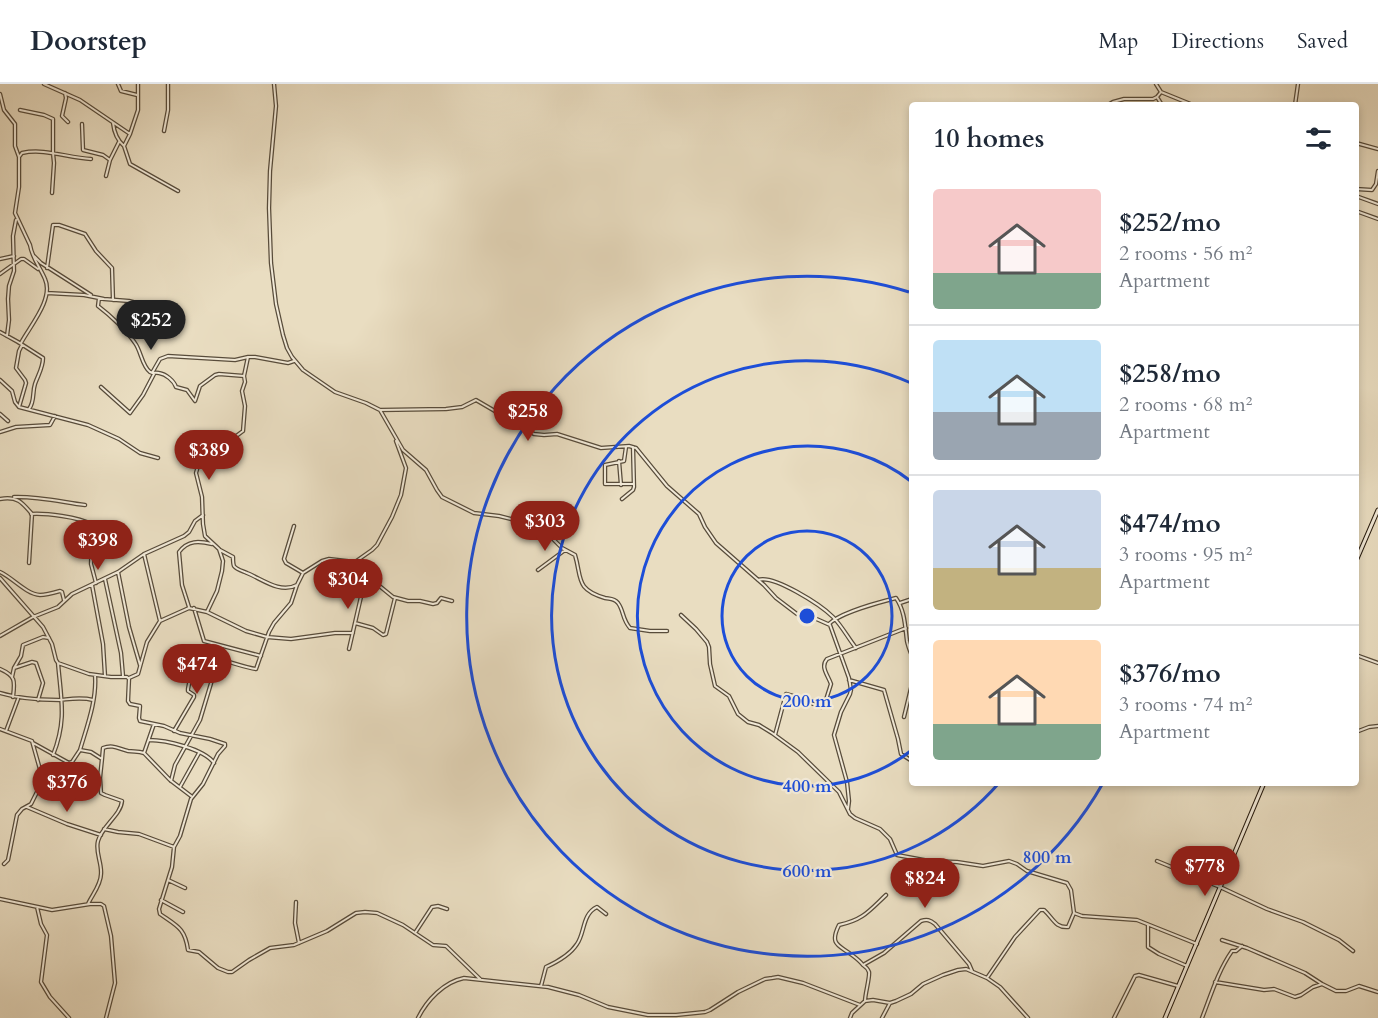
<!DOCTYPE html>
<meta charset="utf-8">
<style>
:root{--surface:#fff;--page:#f6f6f7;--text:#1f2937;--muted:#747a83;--line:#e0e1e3;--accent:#8f2418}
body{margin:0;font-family:Cardo,serif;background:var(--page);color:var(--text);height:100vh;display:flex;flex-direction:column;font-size:22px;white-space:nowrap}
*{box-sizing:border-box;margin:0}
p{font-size:20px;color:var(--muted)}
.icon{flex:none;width:33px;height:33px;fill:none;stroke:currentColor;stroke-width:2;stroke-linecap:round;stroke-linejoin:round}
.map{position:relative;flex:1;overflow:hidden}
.details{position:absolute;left:909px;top:18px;width:450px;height:684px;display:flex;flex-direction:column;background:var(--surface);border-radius:6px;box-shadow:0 3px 9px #0003}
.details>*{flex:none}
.price{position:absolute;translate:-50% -51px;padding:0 14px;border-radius:21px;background:var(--accent);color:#fff;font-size:20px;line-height:39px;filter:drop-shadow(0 2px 3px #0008)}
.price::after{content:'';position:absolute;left:50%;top:36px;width:18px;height:14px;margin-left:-9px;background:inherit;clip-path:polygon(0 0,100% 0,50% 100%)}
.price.selected{background:#222;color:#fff}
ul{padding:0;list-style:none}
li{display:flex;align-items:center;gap:18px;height:150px;padding:0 24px}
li+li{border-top:2px solid var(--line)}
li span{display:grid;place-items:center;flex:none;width:168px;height:120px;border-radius:6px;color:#555}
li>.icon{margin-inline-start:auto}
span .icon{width:72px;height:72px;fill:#fffc;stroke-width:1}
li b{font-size:26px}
h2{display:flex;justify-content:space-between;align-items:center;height:72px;padding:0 24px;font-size:26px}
header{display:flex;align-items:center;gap:36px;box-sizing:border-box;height:84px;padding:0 30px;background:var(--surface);border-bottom:2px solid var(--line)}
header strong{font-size:28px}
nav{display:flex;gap:33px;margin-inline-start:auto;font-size:21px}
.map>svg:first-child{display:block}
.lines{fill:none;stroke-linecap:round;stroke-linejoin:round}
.minor-casing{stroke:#584c3b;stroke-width:4.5}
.secondary-casing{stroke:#271b0e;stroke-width:5}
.minor{stroke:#f1e9d7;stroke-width:2}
.secondary{stroke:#f1e9d7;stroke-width:3}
.ring{fill:none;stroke:#1d4ed8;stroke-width:3}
.centre{fill:#1d4ed8;stroke:#f1e9d7;stroke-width:3}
.ring-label{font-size:18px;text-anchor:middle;font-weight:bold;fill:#1d4ed8;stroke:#f1e9d7;stroke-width:4.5;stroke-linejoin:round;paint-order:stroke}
</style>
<header>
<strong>Doorstep</strong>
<nav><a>Map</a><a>Directions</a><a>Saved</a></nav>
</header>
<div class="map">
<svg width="1378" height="934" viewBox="0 0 1378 934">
<rect width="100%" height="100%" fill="#e9ddc1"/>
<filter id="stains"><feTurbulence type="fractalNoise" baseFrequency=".00333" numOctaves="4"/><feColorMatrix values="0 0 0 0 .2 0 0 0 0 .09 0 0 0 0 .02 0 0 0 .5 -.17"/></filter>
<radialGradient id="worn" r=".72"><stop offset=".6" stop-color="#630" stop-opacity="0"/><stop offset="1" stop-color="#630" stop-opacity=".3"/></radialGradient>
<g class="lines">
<defs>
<path id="minor" d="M44 0 80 16 130 50
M118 0 121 7 137 11
M138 0V26L130 50 124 62 130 80 178 107
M274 0 276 22 270 87 269 124 271 179 276 220 283 251 287 264 292 273 303 286 335 308 366 319 380 326 446 325 462 323 476 316 534 350 544 351 557 350 601 364 629 362 636 364 667 402 699 430 705 443 716 459 764 501 776 514 797 530 812 533 830 541 849 594 851 606 850 610 841 628 834 651 847 698 849 717 848 725
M1156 0 1161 8 1193 21
M65 9 66 14 62 32 68 38
M0 10 4 26 15 40V62L19 73
M1157 13 1162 21
M1108 21 1113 18 1124 15H1153L1157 13 1161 8
M1295 21 1298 0
M20 26 44 31 53 35V69L54 79 52 109
M113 39C114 48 117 56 124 62
M82 40 83 66 103 71 110 76
M164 47 168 26V0
M1356 59 1378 65
M106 92 110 76 119 58
M1356 105 1372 106 1376 100 1378 87
M1356 112 1378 120
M1356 127 1378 135
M34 172 41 179 91 211
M0 175 14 172
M47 184 53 141H59L85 150 96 167 112 184 113 216
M0 190 21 175H24L38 185
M47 209 84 211 104 215 129 217 156 224
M99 214 98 222C110 231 127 247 135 259 141 267 142 282 150 288 154 290 155 288 159 289 166 290 174 297 176 303L187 306 195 317 200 302 215 291 219 290 244 292
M0 248 18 258 43 274C43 284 38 291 35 300 32 309 35 317 29 325
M7 252 9 236 8 215 9 202 14 187 13 152 16 136
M21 259C30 242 54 215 45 195 40 183 32 174 30 161L15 129 19 103V73L22 69C45 64 68 74 91 75
M152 289 160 275 168 272 235 276 248 273H255L288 279 294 277
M0 296 12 307 15 318 19 323 88 341 119 355 140 369 158 374
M101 303 130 329 143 311 154 290
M19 323 26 299 25 296 16 284 19 267 22 261
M380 326 403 366 426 386 437 406 442 413 474 429 499 432 535 441 548 450 562 464 575 471C582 494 575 505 605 514 610 515 614 514 618 519 624 527 622 535 630 544L650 547H667
M0 330 8 337
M0 348 16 343 50 341 55 332
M626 363 624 377 605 381V400H634
M619 377 621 401
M14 413C37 412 62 418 85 421
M0 415C17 412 22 418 32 430L29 479
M622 415 633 406 634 403 633 363
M31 430C45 429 80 433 90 440L92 453 91 480 96 499
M294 442 284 475 286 479 303 489
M220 466 233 473C233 475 233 480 234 482 237 486 243 487 247 489 262 495 280 510 297 501
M144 470 160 537
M359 477 366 491 393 513 408 517H420L433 520 437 519 441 514 452 517
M538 486 565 466
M0 488C13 494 26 510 40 511 46 511 53 509 60 507L62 508 64 516
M118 488 129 543 140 581
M0 494 43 543 52 560 56 576 58 579 89 590 111 593H127L129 595 128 617 130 620 140 622 139 634 140 637 164 642 180 649 210 655 225 660V662L218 670 203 700 191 715 180 752 174 763 172 783 159 825 160 830C177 842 185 844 188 866L199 868 218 884 228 888H232L249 876 270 864 294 861 327 847 356 829 365 828 377 829 403 841 433 861 446 862 480 895
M105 495 121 569 123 592
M758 496C773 490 821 521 833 533 842 542 848 554 856 564
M92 501 103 560 105 592
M900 519 912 515
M189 523 182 501 179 468C188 456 199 457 212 460
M194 524 204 557 261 572
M207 528 217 507 222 487 223 477 219 465 205 452 203 440 202 413 196 389 200 375 216 367 243 347 245 322 242 307 245 298 244 292 248 273
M681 531 696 545 707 558 709 563 710 580 715 602 729 612 738 630 748 638 759 641 772 649 798 668 839 708 850 730 855 734 880 745 890 755 897 771 929 777 957 778 983 782 1009 777 1017 780 1027 787 1067 799 1071 806 1074 829 1082 832 1137 836 1197 860
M355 539 373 544 383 551 386 550 395 514
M829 540C840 529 880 518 896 514 905 527 905 542 907 557 908 562 910 567 912 572
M0 552 33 533 58 523 72 510 118 488 144 470 184 452 189 448 195 437 203 431
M349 565 366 491
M1356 571 1378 579
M14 584 32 578 36 579 43 599 38 616
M0 585C16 592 15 597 13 613
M12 593 14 584 21 572 23 561 43 553 49 554
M129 594 138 590 147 558 160 537 189 524 207 528 246 547 267 553 291 555 335 549H353
M849 596 884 606 898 655 901 670 912 677
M0 609C20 615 38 616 59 616 71 615 81 613 93 616
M904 633 912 600
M0 645 32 657 43 696 31 720 22 725 17 731 8 776 4 780
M6 647 18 615
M174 647 194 613V611L188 607V605L194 574C208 568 239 583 256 585L269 548 274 539 291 519 297 501 303 489 322 477 329 475 355 478 372 466 377 461 392 433 401 411 406 384 396 357
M1356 648 1369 643 1378 642
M775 651 786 610 793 612 821 623 824 622 831 600C828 591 820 583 827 575L906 544
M149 656C166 656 204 665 214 679
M33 659 69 679 72 678 80 666 91 668 102 675 100 694 101 709 105 711 122 717C121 731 102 742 98 757 95 768 102 779 101 790 101 801 92 811 88 820
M80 666C87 642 97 616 95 591
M144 669 154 640
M53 671C67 636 61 615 58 579
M102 675 103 664C113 660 119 665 128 667 134 668 138 667 144 669L170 696 191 712
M171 697 175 681 200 636 218 576
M180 703 199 669
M27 723 67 740 101 751
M104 745 118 748 139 750 174 763
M1157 777 1220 803 1267 825 1303 838 1339 856 1353 867
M168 796 185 804
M0 815 52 826 90 820H101L104 822 111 852 115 899 106 934
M161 816 183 828
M296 818 295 839 299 859
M37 823 41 840 47 851 41 898 50 913 69 934
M1148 841V863L1159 870 1187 882
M415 849 432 823 438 822 447 825
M1222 856 1247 864 1305 889 1322 900 1336 907H1346L1359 902 1378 908
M863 881 884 869 921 837C927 835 930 836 935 840L969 880 972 887
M987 894 1015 853 1040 826H1044C1053 834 1055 844 1068 843L1074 829
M1215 898 1264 906 1274 905 1295 913 1301 911 1313 903 1322 900
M541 902 546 883C557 878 570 871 577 860 585 849 582 830 597 823L606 830
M865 917C865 910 870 893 869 888 868 885 866 883 863 881 860 877 856 874 852 871 839 861 829 861 839 841 863 836 869 827 886 811
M418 934C427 916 444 898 464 894L548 903 579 911 608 923 648 931H676L705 928 710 926 738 908 765 895 772 894 778 893 803 899 860 921
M850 934 852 929 865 917 873 916 890 919 896 917 911 910 923 900 943 891 958 886 966 885 987 894 1000 903 1028 934
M882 934 890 919
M1114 934 1135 892 1139 891 1178 902
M1202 934C1211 911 1218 887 1232 867H1236L1242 862"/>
<path id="secondary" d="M1356 477 1378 426
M1165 934 1264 699"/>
</defs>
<use href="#minor" class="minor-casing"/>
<use href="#secondary" class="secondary-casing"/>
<use href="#minor" class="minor"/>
<use href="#secondary" class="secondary"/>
</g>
<g class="ring">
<circle cx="807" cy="532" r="85"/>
<path d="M912 666A170 170 0 1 1 912 398"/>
<path d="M999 699A255 255 0 1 1 911 299"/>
<path d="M1103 699A340 340 0 1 1 909 208"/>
</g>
<circle cx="807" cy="532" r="9" class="centre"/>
<g class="ring-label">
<text x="807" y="623">200 m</text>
<text x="807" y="708">400 m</text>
<text x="1047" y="779">800 m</text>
<text x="807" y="793">600 m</text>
</g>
<rect width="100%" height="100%" filter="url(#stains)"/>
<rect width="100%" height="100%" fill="url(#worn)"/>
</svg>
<b class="price selected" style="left:151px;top:267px">$252</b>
<b class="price" style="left:528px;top:358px">$258</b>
<b class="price" style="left:209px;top:397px">$389</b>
<b class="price" style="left:545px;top:468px">$303</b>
<b class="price" style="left:98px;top:487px">$398</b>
<b class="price" style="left:348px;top:526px">$304</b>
<b class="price" style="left:197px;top:611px">$474</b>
<b class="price" style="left:67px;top:729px">$376</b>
<b class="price" style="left:1205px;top:813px">$778</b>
<b class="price" style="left:925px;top:825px">$824</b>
<section class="details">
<h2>10 homes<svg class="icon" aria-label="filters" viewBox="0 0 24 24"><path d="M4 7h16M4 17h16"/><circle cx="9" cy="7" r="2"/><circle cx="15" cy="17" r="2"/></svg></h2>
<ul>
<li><span style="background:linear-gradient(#f6c9c9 70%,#7fa58c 0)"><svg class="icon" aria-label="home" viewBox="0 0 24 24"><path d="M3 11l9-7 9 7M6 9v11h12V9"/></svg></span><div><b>$252/mo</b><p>2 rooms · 56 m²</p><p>Apartment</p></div></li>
<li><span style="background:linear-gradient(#bfe0f5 60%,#9aa5b1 0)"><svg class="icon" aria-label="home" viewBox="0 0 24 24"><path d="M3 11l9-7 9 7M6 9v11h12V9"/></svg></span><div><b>$258/mo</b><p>2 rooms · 68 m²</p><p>Apartment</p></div></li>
<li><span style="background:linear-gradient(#c9d6e8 65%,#c2b280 0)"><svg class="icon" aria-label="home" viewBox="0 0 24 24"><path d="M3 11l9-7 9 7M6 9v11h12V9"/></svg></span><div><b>$474/mo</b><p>3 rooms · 95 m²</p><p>Apartment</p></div></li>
<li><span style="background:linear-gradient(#ffd9b3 70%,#7fa58c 0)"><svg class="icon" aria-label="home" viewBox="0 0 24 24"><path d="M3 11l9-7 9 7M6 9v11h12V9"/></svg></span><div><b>$376/mo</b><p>3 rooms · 74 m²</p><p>Apartment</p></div></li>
</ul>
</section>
</div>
